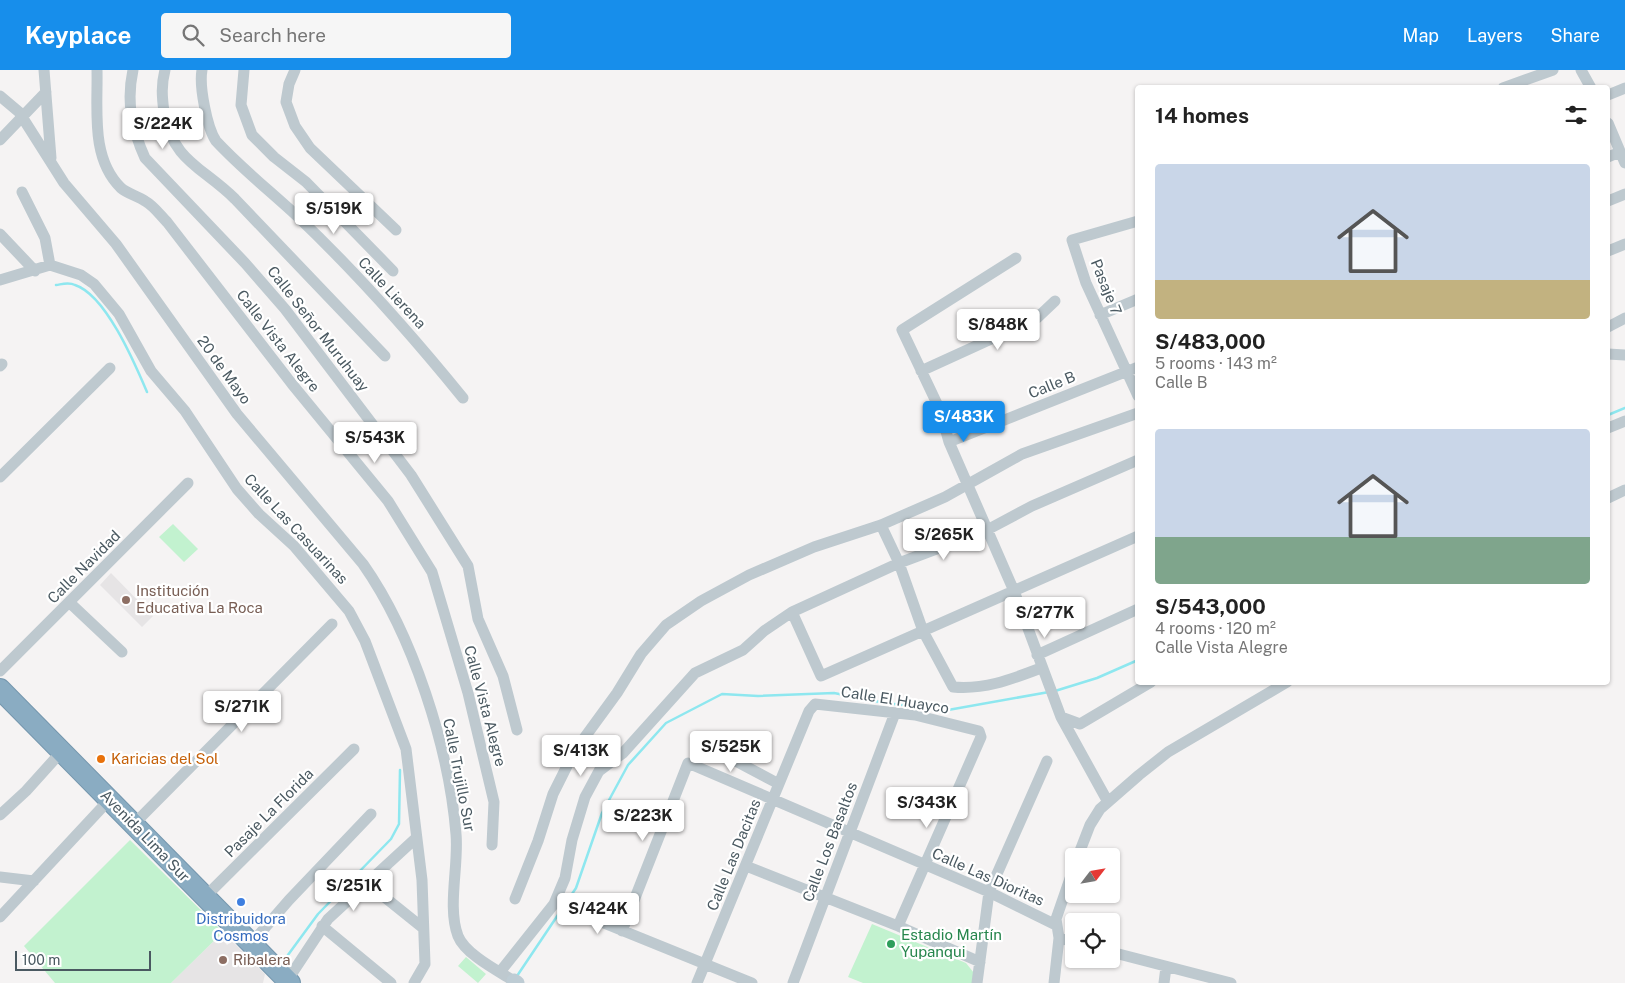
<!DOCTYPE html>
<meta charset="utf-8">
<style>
:root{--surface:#fff;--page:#f6f6f6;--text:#222;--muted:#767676;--accent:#178eeb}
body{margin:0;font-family:"Public Sans",sans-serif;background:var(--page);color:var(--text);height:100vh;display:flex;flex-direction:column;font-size:19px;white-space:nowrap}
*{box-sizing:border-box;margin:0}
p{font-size:16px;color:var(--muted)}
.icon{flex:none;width:28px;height:28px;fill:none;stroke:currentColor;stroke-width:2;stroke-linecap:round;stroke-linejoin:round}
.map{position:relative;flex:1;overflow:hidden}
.side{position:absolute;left:1135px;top:15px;width:475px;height:600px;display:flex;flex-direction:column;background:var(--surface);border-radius:5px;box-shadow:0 1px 4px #0004}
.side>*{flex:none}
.needle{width:32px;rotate:59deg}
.tools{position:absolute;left:1065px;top:778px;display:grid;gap:10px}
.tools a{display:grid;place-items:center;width:55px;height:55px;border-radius:5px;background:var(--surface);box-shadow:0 1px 4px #0004;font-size:25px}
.scale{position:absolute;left:15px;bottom:12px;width:136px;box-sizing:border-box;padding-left:5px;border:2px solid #4a5961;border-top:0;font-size:14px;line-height:18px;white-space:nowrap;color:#4a5961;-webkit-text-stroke:4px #fff;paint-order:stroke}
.price{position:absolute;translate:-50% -42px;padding:0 11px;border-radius:5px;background:#fff;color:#222;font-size:16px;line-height:32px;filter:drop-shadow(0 1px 2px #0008)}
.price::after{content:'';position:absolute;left:50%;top:30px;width:15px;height:11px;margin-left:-8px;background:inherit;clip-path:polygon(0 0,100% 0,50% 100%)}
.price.active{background:var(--accent);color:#fff}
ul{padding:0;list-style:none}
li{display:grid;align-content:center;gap:10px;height:265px;padding:0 20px}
li span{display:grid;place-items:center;height:155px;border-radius:5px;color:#555}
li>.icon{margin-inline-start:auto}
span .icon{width:90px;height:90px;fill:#fffc;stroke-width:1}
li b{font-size:21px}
h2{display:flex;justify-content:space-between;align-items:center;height:60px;padding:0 20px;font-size:21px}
header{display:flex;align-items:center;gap:30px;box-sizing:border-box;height:70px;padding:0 25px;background:var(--accent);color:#fff}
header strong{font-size:24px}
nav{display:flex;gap:28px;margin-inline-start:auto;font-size:18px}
.search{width:350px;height:45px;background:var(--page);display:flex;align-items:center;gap:12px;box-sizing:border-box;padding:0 18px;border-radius:5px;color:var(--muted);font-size:19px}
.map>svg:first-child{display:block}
.education{fill:#e6e4e5}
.green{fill:#c2f2cf}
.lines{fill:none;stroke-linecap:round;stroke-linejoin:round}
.stream{stroke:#8ee7ef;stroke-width:2.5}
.highway-casing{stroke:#7597ae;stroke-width:22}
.street{stroke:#bec9cf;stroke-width:11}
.secondary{stroke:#beccd4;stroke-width:15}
.highway{stroke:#8aacc2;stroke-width:20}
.education-dot{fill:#8d6e63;stroke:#fff;stroke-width:2}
.food-dot{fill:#e8710a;stroke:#fff;stroke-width:2}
.shop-dot{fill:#3f7fe0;stroke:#fff;stroke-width:2}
.leisure-dot{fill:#2e9e5b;stroke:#fff;stroke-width:2}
.labels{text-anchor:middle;stroke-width:4.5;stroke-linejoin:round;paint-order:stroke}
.street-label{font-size:15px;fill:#4a5961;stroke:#fff}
.education-label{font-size:15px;fill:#785e54;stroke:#fff;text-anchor:start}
.food-label{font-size:15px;fill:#c56008;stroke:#fff;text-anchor:start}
.shop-label{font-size:15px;fill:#366cbe;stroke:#fff}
.leisure-label{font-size:15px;fill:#27864d;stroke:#fff;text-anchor:start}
</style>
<header>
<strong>Keyplace</strong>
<div class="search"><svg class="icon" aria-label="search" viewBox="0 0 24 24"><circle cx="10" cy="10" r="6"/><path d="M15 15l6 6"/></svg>Search here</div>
<nav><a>Map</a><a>Layers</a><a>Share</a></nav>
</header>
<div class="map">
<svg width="1625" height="913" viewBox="0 0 1625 913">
<rect width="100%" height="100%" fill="#f5f3f3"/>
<path class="education" d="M111 503 153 546 142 557 100 515Z
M223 862V870L227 875 232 871 265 904 263 913H171Z"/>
<path class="green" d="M173 454 198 479 184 492 159 467Z
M130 770 223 862 171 913H55L24 876Z
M872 854 966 893 974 903 972 913H863L848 907Z
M466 887 486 904 478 913 458 896Z"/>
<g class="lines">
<path class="stream" d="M56 215C63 214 69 212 75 215 106 225 135 294 147 322
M1608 345 1625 338
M1055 621 1097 608 1138 590
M285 889 318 844 391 769 399 754 400 700
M517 906 576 818 602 743 628 695 666 653 722 624 758 626 834 623 885 633 948 640 1049 622"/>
<defs>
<path id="highway" d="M0 619 290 913"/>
</defs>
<use href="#highway" class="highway-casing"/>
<path class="street" d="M44 0 51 88
M97 0C98 38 90 88 121 118 128 124 138 126 145 131 154 136 160 145 167 152L292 314 388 431 432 502 468 623 494 732 492 775
M133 0C126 32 132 59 145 88L245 193 285 239 411 405 468 496 478 549 503 606 517 660
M165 0C161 15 162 27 164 42 173 92 203 97 235 129L385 286
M202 0C199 16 207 58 216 71 241 98 270 121 297 146 357 203 411 264 463 328
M244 0 241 35 252 65 274 87 306 112 393 201
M295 0 289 14 286 32 295 56 310 78 396 160
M1581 0 1591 18
M1503 18 1553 0
M1608 25 1625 18
M0 26 19 42 64 113 116 174 237 344 363 494C413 565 449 678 456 764 459 795 447 837 458 866 465 884 498 901 514 911
M1608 53 1625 93
M0 70 46 22
M1608 87 1620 82
M22 122 45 168 50 195
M1608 131 1625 124
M1138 151 1072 170 1086 213 1138 326
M0 164 35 201
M1608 181 1625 174
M1016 188 902 260 940 340 949 372 1014 521 1061 647 1108 732
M0 210 50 195 81 205 94 214 119 244 151 301 185 341 237 419 259 444 294 476 349 541 365 571 406 679 422 810 425 894 414 913
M1100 245 1138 229
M1608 257 1625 248
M1608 284 1625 285
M0 296 2 294
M921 301 1037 248 1055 231
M1608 358 1625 351
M949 372 1138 297
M0 407 110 298
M1608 428 1625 420
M881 455 899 493 923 561 953 617C985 620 1012 609 1041 598
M70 533 122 582
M792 542 821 606 1138 466
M1037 585 1138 539
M0 601 188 413
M1061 647 1080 654 1151 612
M696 670 779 714
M0 745 26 721 62 681
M133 755 332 554
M1078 786 1090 755 1100 739 1139 705 1168 682 1287 612
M746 796 898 856 980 892
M0 807 34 811
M367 813 423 858
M205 827 354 679
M515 829 538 771 553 724 574 682 617 623 641 584 666 555 701 531 749 505 814 477 881 455 945 427 1022 384 1138 343
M584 845 752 913
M0 847 109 730
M322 856 391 913
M622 861 688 693 989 822 1056 855
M1059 868 1074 872
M251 874 289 830 371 744
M1111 882 1231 913
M500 902 554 834 565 808 572 770 585 727 599 701 623 683 695 603 743 580 764 561 792 542 899 493 987 460 1032 436 1138 390
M284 910 287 911 328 849 415 769
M697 913 809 641 815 634 915 645 979 661 981 667 898 856
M793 913 895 643
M977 913 989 822 1047 691
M1054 913 1059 868 1056 849 1074 797
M1164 913 1166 897"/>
<path class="secondary" d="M514 911 517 913"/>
<use href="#highway" class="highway"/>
</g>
<g class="education-dot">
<circle cx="126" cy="530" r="5"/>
<circle cx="223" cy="890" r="5"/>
</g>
<circle class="food-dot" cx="101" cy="689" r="5"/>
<circle class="shop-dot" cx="241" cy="832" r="5"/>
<circle class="leisure-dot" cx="891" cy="874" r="5"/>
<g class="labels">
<g class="street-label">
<text transform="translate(1106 217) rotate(68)" y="5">Pasaje 7</text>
<text transform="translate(392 223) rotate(47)" y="5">Calle Lierena</text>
<text transform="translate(318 259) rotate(52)" y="5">Calle Señor Muruhuay</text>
<text transform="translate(278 271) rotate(52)" y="5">Calle Vista Alegre</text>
<text transform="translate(224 300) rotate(54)" y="5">20 de Mayo</text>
<text transform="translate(1052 315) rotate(-22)" y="5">Calle B</text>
<text transform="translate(296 459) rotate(47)" y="5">Calle Las Casuarinas</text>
<text transform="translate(84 497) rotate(-45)" y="5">Calle Navidad</text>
<text transform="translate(895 630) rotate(9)" y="5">Calle El Huayco</text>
<text transform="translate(485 636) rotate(75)" y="5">Calle Vista Alegre</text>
<text transform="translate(459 705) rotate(79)" y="5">Calle Trujillo Sur</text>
<text transform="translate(269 743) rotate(-45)" y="5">Pasaje La Florida</text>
<text transform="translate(145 766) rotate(46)" y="5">Avenida Lima Sur</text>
<text transform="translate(830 772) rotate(-69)" y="5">Calle Los Basaltos</text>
<text transform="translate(734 785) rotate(-68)" y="5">Calle Las Dacitas</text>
<text transform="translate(988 807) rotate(24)" y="5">Calle Las Dioritas</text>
</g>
<g class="education-label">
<text x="136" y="526">Institución<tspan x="136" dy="17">Educativa La Roca</tspan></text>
<text x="233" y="895">Ribalera</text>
</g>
<g class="food-label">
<text x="111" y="694">Karicias del Sol</text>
</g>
<g class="shop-label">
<text x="241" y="854">Distribuidora<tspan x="241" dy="17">Cosmos</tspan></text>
</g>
<g class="leisure-label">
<text x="901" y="870">Estadio Martín<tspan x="901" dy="17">Yupanqui</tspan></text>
</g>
</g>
</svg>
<div class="tools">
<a><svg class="needle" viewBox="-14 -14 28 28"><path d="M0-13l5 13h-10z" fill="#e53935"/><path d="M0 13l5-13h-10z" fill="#767676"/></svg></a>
<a><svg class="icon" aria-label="locate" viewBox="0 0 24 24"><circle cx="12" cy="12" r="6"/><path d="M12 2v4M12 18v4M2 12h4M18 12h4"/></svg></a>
</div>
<div class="scale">100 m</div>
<b class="price" style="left:163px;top:80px">S/224K</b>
<b class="price" style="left:334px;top:165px">S/519K</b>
<b class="price" style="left:998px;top:281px">S/848K</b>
<b class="price active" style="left:964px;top:373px">S/483K</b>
<b class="price" style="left:375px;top:394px">S/543K</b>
<b class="price" style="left:944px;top:491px">S/265K</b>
<b class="price" style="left:1045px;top:569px">S/277K</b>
<b class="price" style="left:242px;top:663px">S/271K</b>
<b class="price" style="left:731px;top:703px">S/525K</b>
<b class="price" style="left:581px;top:707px">S/413K</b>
<b class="price" style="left:927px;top:759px">S/343K</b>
<b class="price" style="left:643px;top:772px">S/223K</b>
<b class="price" style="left:354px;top:842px">S/251K</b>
<b class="price" style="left:598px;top:865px">S/424K</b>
<section class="side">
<h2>14 homes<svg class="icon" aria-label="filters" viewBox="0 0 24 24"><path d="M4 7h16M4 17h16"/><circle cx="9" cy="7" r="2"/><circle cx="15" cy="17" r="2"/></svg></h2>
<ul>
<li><span style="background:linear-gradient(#c9d6e8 75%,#c2b280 0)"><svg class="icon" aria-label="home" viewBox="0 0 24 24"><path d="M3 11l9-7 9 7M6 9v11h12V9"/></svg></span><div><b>S/483,000</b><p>5 rooms · 143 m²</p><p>Calle B</p></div></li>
<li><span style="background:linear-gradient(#c9d6e8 70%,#7fa58c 0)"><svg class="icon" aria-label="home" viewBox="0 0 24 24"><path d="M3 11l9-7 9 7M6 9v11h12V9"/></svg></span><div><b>S/543,000</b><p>4 rooms · 120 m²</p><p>Calle Vista Alegre</p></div></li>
</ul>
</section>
</div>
